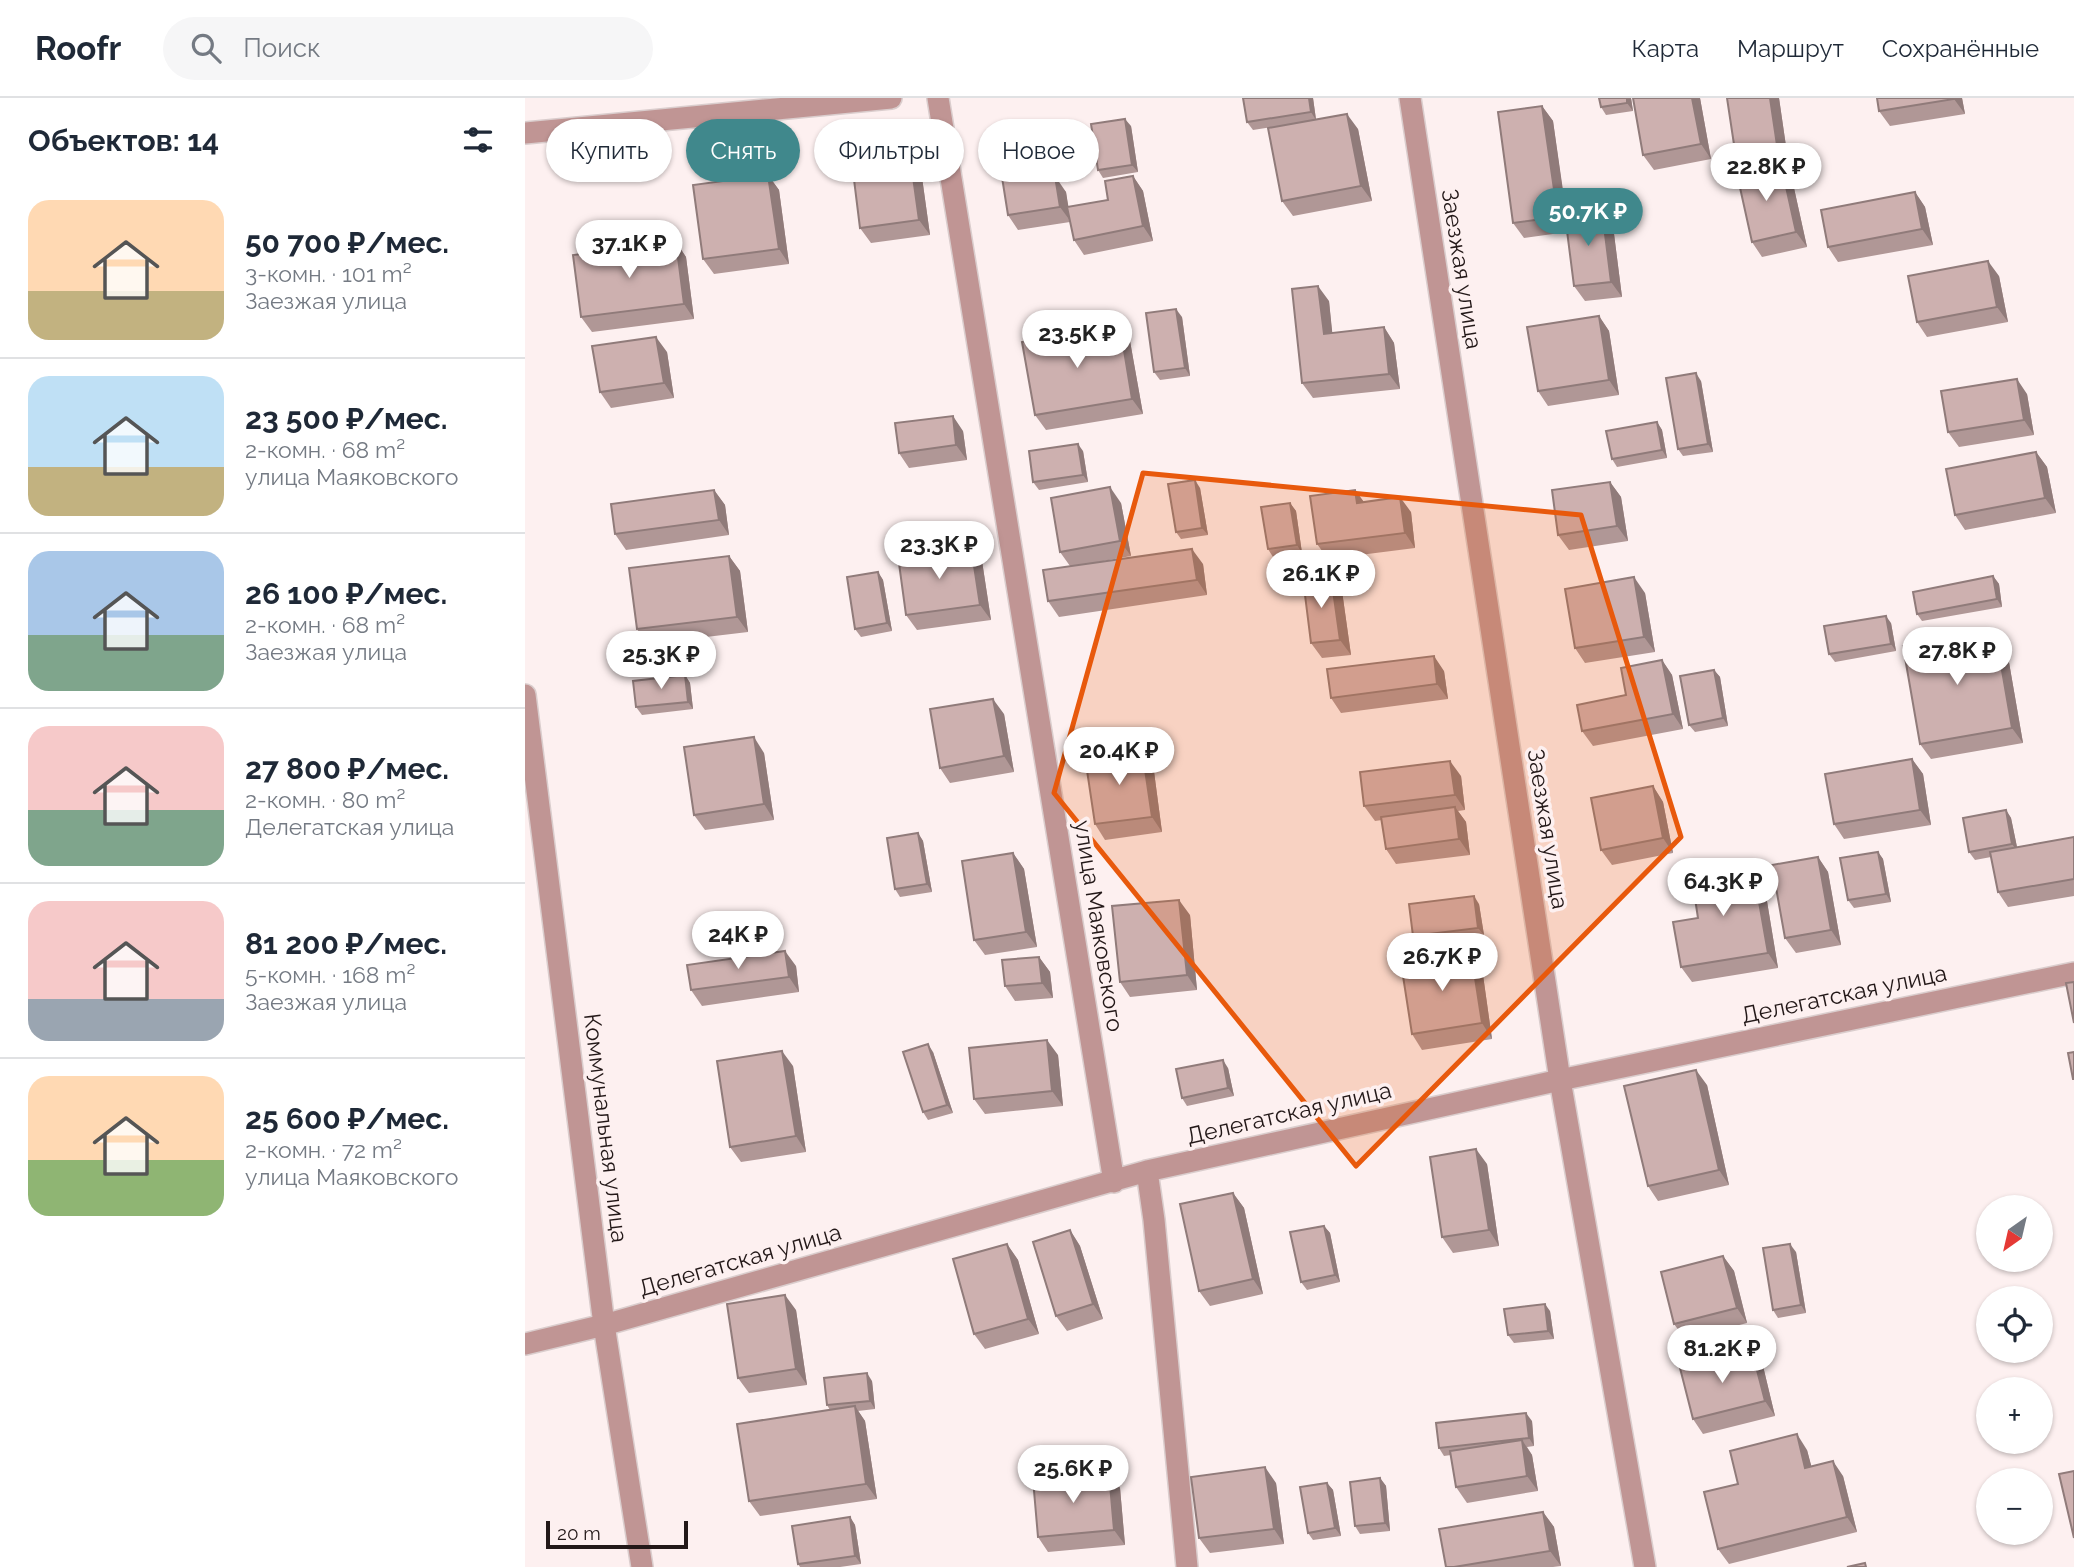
<!DOCTYPE html>
<html lang="ru">
<meta charset="utf-8">
<style>
:root{--surface:#fff;--page:#f6f6f7;--text:#1f2937;--muted:#747a83;--line:#e0e1e3;--accent:#40888c}
body{margin:0;font-family:Raleway,sans-serif;background:var(--page);color:var(--text);height:100vh;display:flex;flex-direction:column;font-size:26px;white-space:nowrap}
*{box-sizing:border-box;margin:0}
p{font-size:23px;color:var(--muted)}
.icon{flex:none;width:38px;height:38px;fill:none;stroke:currentColor;stroke-width:2;stroke-linecap:round;stroke-linejoin:round}
.map{position:relative;flex:1;overflow:hidden}
.drawer{display:flex;flex-direction:column;background:var(--surface);width:525px}
.drawer>*{flex:none}
.top-card{position:absolute;left:21px;top:21px;width:665px;height:63px;display:flex;gap:14px}
.needle{width:46px;rotate:214deg}
.fabs{position:absolute;left:1451px;top:1097px;display:grid;gap:14px}
.fabs a{display:grid;place-items:center;width:77px;height:77px;border-radius:50%;background:var(--surface);box-shadow:0 2px 5px #0004;font-size:35px}
.scale{position:absolute;left:21px;bottom:18px;width:142px;box-sizing:border-box;padding-left:7px;border:4px solid #231818;border-top:0;font-size:19px;line-height:24px;white-space:nowrap;color:#231818;-webkit-text-stroke:5px #fdf0f0;paint-order:stroke}
.price{position:absolute;translate:-50% -60px;padding:0 16px;border-radius:24px;background:#fff;color:#222;font-size:23px;line-height:46px;filter:drop-shadow(0 2px 4px #0008)}
.price::after{content:'';position:absolute;left:50%;top:42px;width:21px;height:16px;margin-left:-10px;background:inherit;clip-path:polygon(0 0,100% 0,50% 100%)}
.price.selected{background:var(--accent);color:#fff}
ul{padding:0;list-style:none}
li{display:flex;align-items:center;gap:21px;height:175px;padding:0 28px}
li+li{border-top:2px solid var(--line)}
li span{display:grid;place-items:center;flex:none;width:196px;height:140px;border-radius:21px;color:#555}
li>.icon{margin-inline-start:auto}
span .icon{width:84px;height:84px;fill:#fffc;stroke-width:1}
li b{font-size:30px}
h2{display:flex;justify-content:space-between;align-items:center;height:84px;padding:0 28px;font-size:30px}
.pill{padding:0 24px;border-radius:32px;background:var(--surface);box-shadow:0 2px 5px #0004;font-size:24px;line-height:63px}
.pill.selected{background:var(--accent);color:#fff}
header{display:flex;align-items:center;gap:42px;box-sizing:border-box;height:98px;padding:0 35px;background:var(--surface);border-bottom:2px solid var(--line)}
header strong{font-size:33px}
nav{display:flex;gap:38px;margin-inline-start:auto;font-size:24px}
.search{width:490px;height:63px;background:var(--page);display:flex;align-items:center;gap:18px;box-sizing:border-box;padding:0 24px;border-radius:38px;color:var(--muted);font-size:26px}
main{display:flex;flex:1;min-height:0}
.map>svg:first-child{display:block}
.lines{fill:none;stroke-linecap:round;stroke-linejoin:round}
.minor-casing{stroke:#dacdcd;stroke-width:24}
.minor{stroke:#c09594;stroke-width:21}
.wall{fill:#b09796}
.shaded-wall{fill:#907b7a}
.building{fill:#cdb0af;stroke:#907b7a;stroke-width:2}
.marked{fill:#e8590c;fill-opacity:0.2;stroke:#e8590c;stroke-width:5;stroke-linejoin:round}
.labels{text-anchor:middle;stroke-width:7;stroke-linejoin:round;paint-order:stroke}
.street-label{font-size:23px;fill:#231818;stroke:#fdf0f0}
</style>
<header>
<strong>Roofr</strong>
<div class="search"><svg class="icon" aria-label="search" viewBox="0 0 24 24"><circle cx="10" cy="10" r="6"/><path d="M15 15l6 6"/></svg>Поиск</div>
<nav><a>Карта</a><a>Маршрут</a><a>Сохранённые</a></nav>
</header>
<main>
<section class="drawer">
<h2>Объектов: 14<svg class="icon" aria-label="filters" viewBox="0 0 24 24"><path d="M4 7h16M4 17h16"/><circle cx="9" cy="7" r="2"/><circle cx="15" cy="17" r="2"/></svg></h2>
<ul>
<li><span style="background:linear-gradient(#ffd9b3 65%,#c2b280 0)"><svg class="icon" aria-label="home" viewBox="0 0 24 24"><path d="M3 11l9-7 9 7M6 9v11h12V9"/></svg></span><div><b>50 700 ₽/мес.</b><p>3-комн. · 101 m²</p><p>Заезжая улица</p></div></li>
<li><span style="background:linear-gradient(#bfe0f5 65%,#c2b280 0)"><svg class="icon" aria-label="home" viewBox="0 0 24 24"><path d="M3 11l9-7 9 7M6 9v11h12V9"/></svg></span><div><b>23 500 ₽/мес.</b><p>2-комн. · 68 m²</p><p>улица Маяковского</p></div></li>
<li><span style="background:linear-gradient(#a9c7e8 60%,#7fa58c 0)"><svg class="icon" aria-label="home" viewBox="0 0 24 24"><path d="M3 11l9-7 9 7M6 9v11h12V9"/></svg></span><div><b>26 100 ₽/мес.</b><p>2-комн. · 68 m²</p><p>Заезжая улица</p></div></li>
<li><span style="background:linear-gradient(#f6c9c9 60%,#7fa58c 0)"><svg class="icon" aria-label="home" viewBox="0 0 24 24"><path d="M3 11l9-7 9 7M6 9v11h12V9"/></svg></span><div><b>27 800 ₽/мес.</b><p>2-комн. · 80 m²</p><p>Делегатская улица</p></div></li>
<li><span style="background:linear-gradient(#f6c9c9 70%,#9aa5b1 0)"><svg class="icon" aria-label="home" viewBox="0 0 24 24"><path d="M3 11l9-7 9 7M6 9v11h12V9"/></svg></span><div><b>81 200 ₽/мес.</b><p>5-комн. · 168 m²</p><p>Заезжая улица</p></div></li>
<li><span style="background:linear-gradient(#ffd9b3 60%,#8fb573 0)"><svg class="icon" aria-label="home" viewBox="0 0 24 24"><path d="M3 11l9-7 9 7M6 9v11h12V9"/></svg></span><div><b>25 600 ₽/мес.</b><p>2-комн. · 72 m²</p><p>улица Маяковского</p></div></li>
</ul>
</section>
<div class="map">
<svg width="1549" height="1469" viewBox="0 0 1549 1469">
<rect width="100%" height="100%" fill="#fdf0f0"/>
<g class="lines">
<defs>
<path id="minor" d="M413 0 589 1084
M885 0 1035 982 1120 1469
M0 35 366 0
M0 597 79 1227 117 1469
M622 1073 629 1122 662 1469
M0 1246 79 1227 622 1073 1035 982 1549 875"/>
</defs>
<use href="#minor" class="minor-casing"/>
<use href="#minor" class="minor"/>
</g>
<path class="wall" d="M788 0 791 21 833 31 847 103 768 118 757 103 774 25 728 32 722 24Z
M1074 0H1106L1108 13 1081 17 1076 9Z
M1175 0 1186 61 1129 72 1118 57Z
M1202 0H1254L1263 62 1220 68 1210 53Z
M1352 0H1437L1440 16 1365 28 1354 13Z
M1017 8 1028 23 1041 117 1077 112 1088 128 1097 199 1060 203 1049 188 1042 134 999 140 988 125Z
M606 28 613 74 578 80 573 72Z
M508 29 519 45 525 79 541 94 543 109 583 102 608 78 618 93 628 143 559 157 549 142 545 124 493 132 483 117Z
M384 50 395 65 405 137 346 145 335 130Z
M1256 66 1267 81 1282 149 1237 159 1227 144Z
M243 77 254 92 264 166 189 176 178 161Z
M1390 94 1400 109 1408 147 1313 164 1303 149Z
M151 144 161 159 169 221 67 234 56 219Z
M1474 178 1483 224 1402 239 1392 224Z
M804 203 807 235 859 229 869 245 875 291 788 300 777 285Z
M1074 218 1084 233 1094 297 1023 308 1013 293Z
M657 219 665 278 635 282 629 274Z
M605 243 618 316 521 332 510 317Z
M142 254 149 300 86 310 75 294Z
M1176 283 1188 354 1158 358 1153 351Z
M1502 296 1509 337 1434 349 1423 334Z
M1132 324 1137 332 1142 360 1092 369 1087 361Z
M438 333 442 362 384 370 374 355Z
M558 353 563 384 514 392 508 384Z
M1511 354 1522 369 1531 415 1440 432 1430 417Z
M1085 384 1096 399 1103 443 1044 452 1033 437Z
M675 390 683 437 656 441 651 434Z
M189 392 200 407 204 437 101 452 90 436Z
M830 392 839 404 886 414 890 450 803 461 792 446Z
M596 405 606 458 573 464 678 466 682 497 534 519 523 503 545 468 535 454Z
M765 405 771 413 777 455 748 459 743 451Z
M204 458 215 473 223 534 122 546 112 531Z
M457 463 466 522 392 532 381 517Z
M353 474 358 482 367 533 336 539 330 531Z
M1468 478 1474 486 1477 509 1397 523 1392 516Z
M817 493 826 557 797 560 786 545Z
M1120 495 1130 554 1060 565 1050 550Z
M1366 525 1371 553 1310 564 1304 556Z
M1481 547 1498 645 1406 661 1395 646Z
M1137 562 1147 577 1158 631 1068 648 1057 633 1101 597Z
M1189 572 1195 579 1203 628 1170 634 1164 627Z
M919 573 923 601 816 615 806 600Z
M160 577 165 585 168 611 117 617 111 609Z
M479 616 489 674 425 685 415 670Z
M239 655 249 722 180 732 169 717Z
M1387 661 1398 676 1406 727 1319 741 1309 726Z
M628 666 637 734 580 742 570 726Z
M936 678 940 712 933 713 941 724 945 757 871 766 861 751 857 722 850 723 839 708Z
M1128 688 1138 704 1148 755 1087 767 1076 752Z
M1481 712 1486 720 1492 749 1549 739V798L1483 809 1473 794 1466 759 1450 762 1444 754Z
M393 735 398 743 407 794 375 799 370 791Z
M1353 754 1358 761 1366 804 1329 810 1323 802Z
M488 755 499 771 512 849 460 857 449 842Z
M1293 759 1303 774 1316 847 1271 855 1260 840Z
M1227 764 1238 779 1253 870 1167 884 1156 869 1173 820Z
M954 806 959 837 894 846 888 838Z
M665 817 672 892 605 899 595 884Z
M514 859 525 874 528 900 490 903 480 888Z
M271 868 274 894 177 908 166 892Z
M957 870 967 941 897 952 887 936Z
M408 954 428 1015 403 1022 398 1014Z
M533 957 538 1008 460 1016 449 1001Z
M268 968 281 1054 216 1064 205 1049Z
M703 970 709 998 662 1008 657 1000Z
M1182 987 1204 1087 1133 1103 1123 1088Z
M962 1066 974 1148 928 1155 917 1139Z
M708 1095 719 1110 738 1196 685 1208 674 1193Z
M799 1128 805 1135 815 1184 782 1192 776 1184Z
M545 1132 555 1148 578 1221 542 1233 531 1218Z
M482 1146 493 1162 514 1236 460 1251 449 1236Z
M1271 1154 1281 1215 1253 1220 1248 1212Z
M1198 1158 1209 1173 1222 1225 1160 1241 1149 1226Z
M271 1212 282 1287 224 1295 213 1280Z
M1025 1213 1029 1241 989 1245 983 1237Z
M1238 1268 1250 1318 1178 1336 1168 1321Z
M347 1283 350 1311 333 1313 340 1323 352 1401 235 1418 224 1403 305 1312 302 1307Z
M1007 1323 1009 1348 1002 1349 1007 1357 1013 1393 942 1405 931 1389 926 1357 919 1358 914 1350Z
M1282 1352 1286 1368 1318 1378 1332 1434 1204 1466 1193 1451 1213 1386Z
M584 1375 595 1390 600 1447 523 1454 513 1439Z
M855 1380 861 1388 865 1433 835 1436 830 1428Z
M751 1385 759 1446 685 1455 674 1440Z
M802 1385 808 1392 816 1438 788 1442 783 1435Z
M1018 1414 1029 1429 1036 1468 1028 1469H921Z
M325 1419 330 1427 336 1466 315 1469H275L273 1466Z"/>
<path class="shaded-wall" d="M784 0H788L791 22 786 14Z
M1102 0H1106L1108 13 1102 5Z
M1167 0H1175L1186 61 1176 46Z
M1245 0H1254L1263 62 1252 47Z
M1429 0H1437L1440 16 1429 1Z
M1017 8 1028 23 1044 134 1033 119Z
M822 16 833 31 847 103 836 88Z
M600 21 606 28 613 74 607 67Z
M508 29 519 45 527 95 517 80Z
M384 50 395 65 405 137 394 122Z
M1256 66 1267 81 1282 149 1271 134Z
M243 77 254 92 264 166 254 151Z
M530 78 541 94 546 124 535 109Z
M608 78 618 93 628 143 618 128Z
M1390 94 1400 109 1408 147 1397 131Z
M1077 112 1088 128 1097 199 1086 184Z
M151 144 161 159 169 221 159 206Z
M1463 163 1474 178 1483 224 1472 209Z
M793 188 804 203 809 251 799 236Z
M651 211 657 219 665 278 660 270Z
M1074 218 1084 233 1094 297 1084 282Z
M595 228 605 243 618 316 607 301Z
M859 229 869 245 875 291 864 276Z
M131 239 142 254 149 300 139 285Z
M1171 275 1176 283 1188 354 1183 346Z
M1492 281 1502 296 1509 337 1499 322Z
M428 318 438 333 442 362 431 347Z
M1132 324 1137 332 1142 360 1137 352Z
M553 346 558 353 563 384 558 377Z
M1511 354 1522 369 1531 415 1520 400Z
M670 382 675 390 683 437 677 430Z
M1085 384 1096 399 1103 443 1092 428Z
M585 389 596 405 606 458 595 443Z
M189 392 200 407 204 437 194 422Z
M830 392 841 407 832 405Z
M875 399 886 414 890 450 880 435Z
M765 405 771 413 777 455 772 447Z
M446 448 457 463 466 522 455 507Z
M667 451 678 466 682 497 672 482Z
M204 458 215 473 223 534 212 519Z
M353 474 358 482 367 533 362 525Z
M806 478 817 493 826 557 815 542Z
M1468 478 1474 486 1477 509 1472 501Z
M1109 479 1120 495 1130 554 1119 539Z
M1361 518 1366 525 1371 553 1366 546Z
M1470 532 1481 547 1498 645 1487 630Z
M909 558 919 573 923 601 912 586Z
M1137 562 1147 577 1158 631 1148 616Z
M1189 572 1195 579 1203 628 1198 620Z
M160 577 165 585 168 611 163 604Z
M468 601 479 616 489 674 479 658Z
M229 639 239 655 249 722 239 706Z
M617 651 628 666 637 734 627 719Z
M1387 661 1398 676 1406 727 1395 712Z
M925 663 936 678 940 712 930 697Z
M1128 688 1138 704 1148 755 1138 740Z
M930 709 941 724 945 757 934 741Z
M1481 712 1486 720 1493 754 1487 746Z
M393 735 398 743 407 794 402 786Z
M1353 754 1358 761 1366 804 1361 796Z
M488 755 499 771 512 849 501 834Z
M1293 759 1303 774 1316 847 1306 832Z
M1227 764 1238 779 1253 870 1243 855Z
M949 798 954 806 959 837 953 830Z
M654 802 665 817 672 892 662 877Z
M260 853 271 868 274 894 264 879Z
M946 854 957 870 967 941 957 925Z
M514 859 525 874 528 900 517 885Z
M522 942 533 957 538 1008 527 993Z
M403 946 408 954 428 1015 422 1007Z
M257 953 268 968 281 1054 271 1038Z
M698 962 703 970 709 998 703 990Z
M1171 972 1182 987 1204 1087 1194 1072Z
M951 1051 962 1066 974 1148 964 1132Z
M708 1095 719 1110 738 1196 728 1181Z
M799 1128 805 1135 815 1184 810 1177Z
M545 1132 555 1148 578 1221 568 1206Z
M482 1146 493 1162 514 1236 503 1221Z
M1265 1146 1271 1154 1281 1215 1276 1207Z
M1198 1158 1209 1173 1222 1225 1212 1210Z
M260 1197 271 1212 282 1287 271 1271Z
M1020 1206 1025 1213 1029 1241 1023 1233Z
M1227 1253 1238 1268 1250 1318 1240 1303Z
M342 1275 347 1283 350 1311 345 1303Z
M330 1308 340 1323 352 1401 341 1386Z
M1001 1315 1007 1323 1009 1348 1004 1340Z
M1272 1336 1282 1352 1291 1385 1280 1370Z
M997 1342 1007 1357 1013 1393 1002 1378Z
M1308 1363 1318 1378 1332 1434 1322 1419Z
M740 1369 751 1385 759 1446 749 1431Z
M584 1375 595 1390 600 1447 589 1432Z
M855 1380 861 1388 865 1433 860 1425Z
M802 1385 808 1392 816 1438 810 1430Z
M1018 1414 1029 1429 1036 1468 1025 1453Z
M325 1419 330 1427 336 1466 330 1458Z"/>
<path class="building" d="M718 0H784L786 14 722 24Z
M1074 0H1102V5L1076 9Z
M1108 0H1167L1176 46 1118 57Z
M1202 0H1245L1252 47 1210 53Z
M1352 0H1429V1L1354 13Z
M1017 8 1033 119 988 125 973 14Z
M822 16 836 88 757 103 743 30Z
M600 21 607 67 573 72 566 26Z
M508 29 517 80 530 78 535 109 483 117 470 35Z
M384 50 394 122 335 130 326 57Z
M1256 66 1271 134 1227 144 1212 76Z
M243 77 254 151 178 161 168 87Z
M608 78 618 128 549 142 542 109 583 102 580 83Z
M1390 94 1397 131 1303 149 1296 112Z
M1077 112 1086 184 1049 188 1040 117Z
M151 144 159 206 56 219 48 157Z
M1463 163 1472 209 1392 224 1383 178Z
M793 188 799 236 859 229 864 276 777 285 767 191Z
M651 211 660 270 629 274 621 215Z
M1074 218 1084 282 1013 293 1002 229Z
M595 228 607 301 510 317 497 244Z
M131 239 139 285 75 294 67 248Z
M1171 275 1183 346 1153 351 1141 280Z
M1492 281 1499 322 1423 334 1416 293Z
M428 318 431 347 374 355 370 325Z
M1132 324 1137 352 1087 361 1081 333Z
M553 346 558 377 508 384 504 353Z
M1511 354 1520 400 1430 417 1421 371Z
M670 382 677 430 651 434 643 386Z
M1085 384 1092 428 1033 437 1027 392Z
M585 389 595 443 535 454 526 400Z
M189 392 194 422 90 436 86 406Z
M830 392 832 405 875 399 880 435 792 446 785 398Z
M765 405 772 447 743 451 736 409Z
M446 448 455 507 381 517 373 458Z
M667 451 672 482 523 503 518 472Z
M204 458 212 519 112 531 104 470Z
M353 474 362 525 330 531 322 479Z
M806 478 815 542 786 545 778 481Z
M1468 478 1472 501 1392 516 1388 494Z
M1109 479 1119 539 1050 550 1040 491Z
M1361 518 1366 546 1304 556 1299 528Z
M1470 532 1487 630 1395 646 1378 548Z
M909 558 912 586 806 600 802 571Z
M1137 562 1148 616 1057 633 1052 607 1101 597 1096 570Z
M1189 572 1198 620 1164 627 1155 578Z
M160 577 163 604 111 609 108 583Z
M468 601 479 658 415 670 405 611Z
M229 639 239 706 169 717 159 649Z
M617 651 627 719 570 726 560 659Z
M1387 661 1395 712 1309 726 1300 676Z
M925 663 930 697 839 708 835 674Z
M1128 688 1138 740 1076 752 1066 700Z
M930 709 934 741 861 751 856 719Z
M1481 712 1487 746 1444 754 1438 720Z
M393 735 402 786 370 791 362 740Z
M1549 739V781L1473 794 1465 754Z
M1353 754 1361 796 1323 802 1315 760Z
M488 755 501 834 449 842 437 763Z
M1293 759 1306 832 1260 840 1247 767Z
M1227 764 1243 855 1156 869 1148 824 1173 820 1166 774Z
M949 798 953 830 888 838 884 806Z
M654 802 662 877 595 884 587 808Z
M260 853 264 879 166 892 162 867Z
M946 854 957 925 887 936 876 865Z
M514 859 517 885 480 888 477 862Z
M1549 884V925L1541 885Z
M522 942 527 993 449 1001 444 950Z
M403 946 422 1007 398 1014 378 954Z
M257 953 271 1038 205 1049 192 963Z
M1549 954V981H1548L1543 955Z
M698 962 703 990 657 1000 651 971Z
M1171 972 1194 1072 1123 1088 1099 988Z
M951 1051 964 1132 917 1139 905 1059Z
M708 1095 728 1181 674 1193 655 1106Z
M799 1128 810 1177 776 1184 765 1134Z
M545 1132 568 1206 531 1218 508 1144Z
M482 1146 503 1221 449 1236 428 1161Z
M1265 1146 1276 1207 1248 1212 1238 1150Z
M1198 1158 1212 1210 1149 1226 1136 1174Z
M260 1197 271 1271 213 1280 202 1206Z
M1020 1206 1023 1233 983 1237 979 1211Z
M1227 1253 1240 1303 1168 1321 1155 1270Z
M342 1275 345 1303 302 1307 299 1280Z
M330 1308 341 1386 224 1403 212 1326Z
M1001 1315 1004 1340 914 1350 911 1325Z
M1272 1336 1280 1370 1308 1363 1322 1419 1193 1451 1179 1394 1213 1386 1205 1353Z
M997 1342 1002 1378 931 1389 925 1353Z
M740 1369 749 1431 674 1440 666 1379Z
M1549 1373V1440L1534 1376Z
M584 1375 589 1432 513 1439 508 1381Z
M855 1380 860 1425 830 1428 825 1384Z
M802 1385 810 1430 783 1435 775 1389Z
M1018 1414 1025 1453 929 1469H921L914 1431Z
M325 1419 330 1458 273 1466 267 1428Z
M1340 1465 1341 1469H1322Z"/>
<path class="marked" d="M618 375 1056 417 1156 739 831 1068 529 695Z"/>
<g class="labels">
<g class="street-label">
<text transform="translate(937 171) rotate(81)" y="8">Заезжая улица</text>
<text transform="translate(1023 731) rotate(81)" y="8">Заезжая улица</text>
<text transform="translate(574 828) rotate(81)" y="8">улица Маяковского</text>
<text transform="translate(1319 896) rotate(-12)" y="8">Делегатская улица</text>
<text transform="translate(764 1015) rotate(-13)" y="8">Делегатская улица</text>
<text transform="translate(81 1030) rotate(83)" y="8">Коммунальная улица</text>
<text transform="translate(215 1162) rotate(-16)" y="8">Делегатская улица</text>
</g>
</g>
</svg>
<div class="fabs">
<a><svg class="needle" viewBox="-14 -14 28 28"><path d="M0-13l5 13h-10z" fill="#e53935"/><path d="M0 13l5-13h-10z" fill="#747a83"/></svg></a>
<a><svg class="icon" aria-label="locate" viewBox="0 0 24 24"><circle cx="12" cy="12" r="6"/><path d="M12 2v4M12 18v4M2 12h4M18 12h4"/></svg></a>
<a>+</a>
<a>−</a>
</div>
<div class="scale">20 m</div>
<b class="price" style="left:1241px;top:105px">22.8K ₽</b>
<b class="price selected" style="left:1063px;top:150px">50.7K ₽</b>
<b class="price" style="left:104px;top:182px">37.1K ₽</b>
<b class="price" style="left:552px;top:272px">23.5K ₽</b>
<b class="price" style="left:414px;top:483px">23.3K ₽</b>
<b class="price" style="left:796px;top:512px">26.1K ₽</b>
<b class="price" style="left:1432px;top:589px">27.8K ₽</b>
<b class="price" style="left:136px;top:593px">25.3K ₽</b>
<b class="price" style="left:594px;top:689px">20.4K ₽</b>
<b class="price" style="left:1198px;top:820px">64.3K ₽</b>
<b class="price" style="left:213px;top:873px">24K ₽</b>
<b class="price" style="left:917px;top:895px">26.7K ₽</b>
<b class="price" style="left:1197px;top:1287px">81.2K ₽</b>
<b class="price" style="left:548px;top:1407px">25.6K ₽</b>
<div class="top-card">
<a class="pill">Купить</a>
<a class="pill selected">Снять</a>
<a class="pill">Фильтры</a>
<a class="pill">Новое</a>
</div>
</div>
</main>
